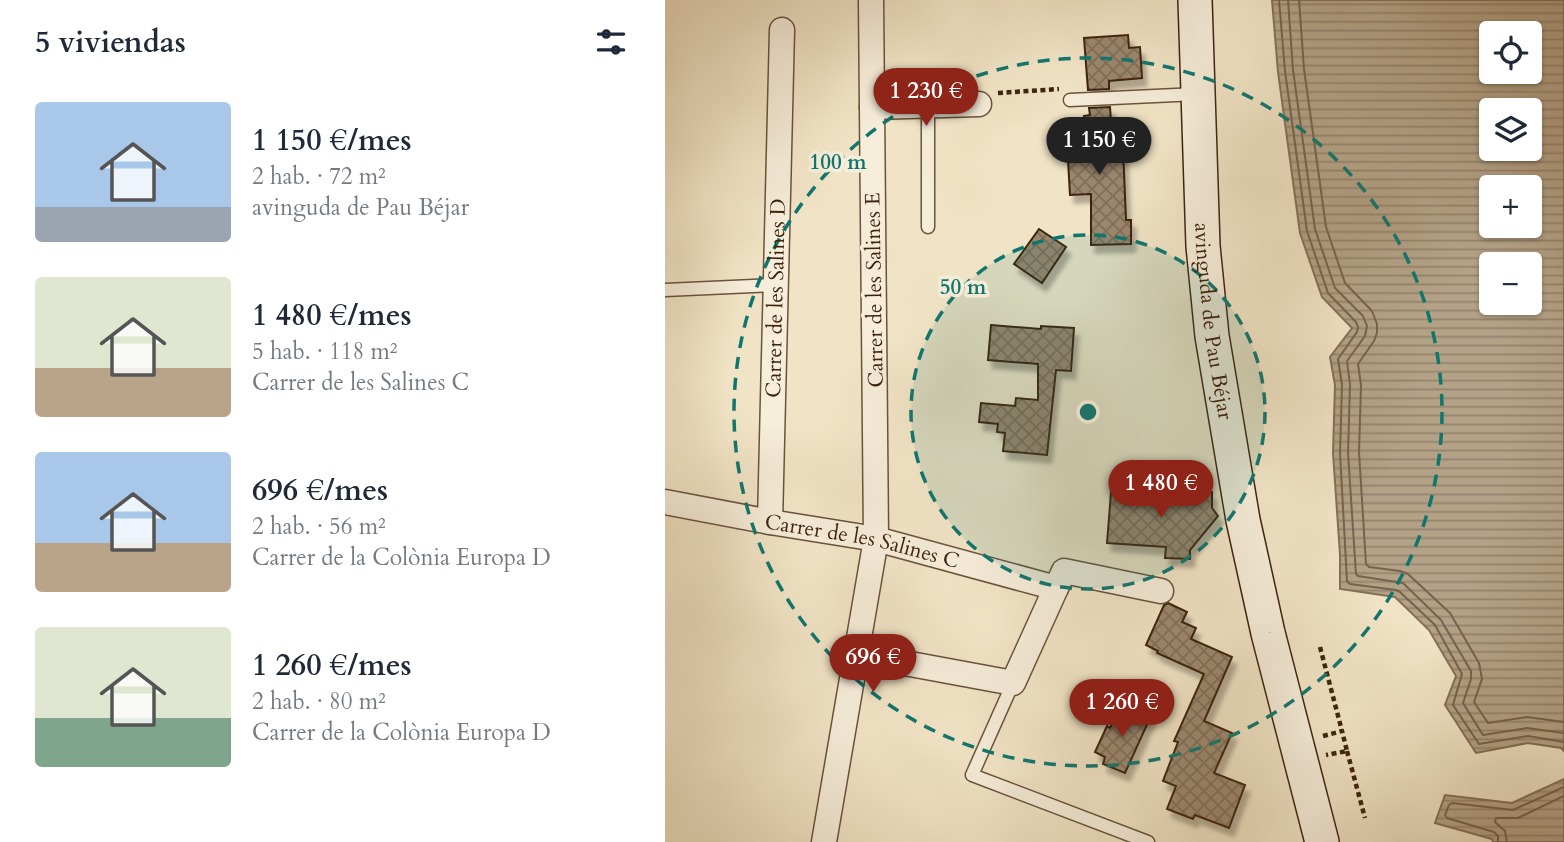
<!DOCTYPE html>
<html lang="es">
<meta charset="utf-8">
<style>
:root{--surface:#fff;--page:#f6f6f7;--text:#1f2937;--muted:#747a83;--accent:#8f2418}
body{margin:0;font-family:Cardo,serif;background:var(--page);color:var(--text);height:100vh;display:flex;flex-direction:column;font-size:26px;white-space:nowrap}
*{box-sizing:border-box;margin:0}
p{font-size:23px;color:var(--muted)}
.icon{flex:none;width:38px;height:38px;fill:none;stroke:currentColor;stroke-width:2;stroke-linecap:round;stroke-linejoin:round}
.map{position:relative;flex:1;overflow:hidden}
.side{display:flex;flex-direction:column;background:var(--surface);width:665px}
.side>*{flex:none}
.tools{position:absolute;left:814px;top:21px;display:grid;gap:14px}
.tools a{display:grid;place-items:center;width:63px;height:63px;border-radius:7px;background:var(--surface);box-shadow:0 2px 5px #0004;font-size:35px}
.price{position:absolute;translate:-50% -60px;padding:0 16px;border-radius:24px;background:var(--accent);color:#fff;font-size:23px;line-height:46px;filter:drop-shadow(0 2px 4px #0008)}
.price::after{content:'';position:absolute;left:50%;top:42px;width:21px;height:16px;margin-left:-10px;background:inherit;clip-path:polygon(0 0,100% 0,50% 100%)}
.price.on{background:#222;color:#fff}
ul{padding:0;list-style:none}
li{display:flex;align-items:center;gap:21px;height:175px;padding:0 35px}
li span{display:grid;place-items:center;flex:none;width:196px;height:140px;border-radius:7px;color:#555}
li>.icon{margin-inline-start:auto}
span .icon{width:84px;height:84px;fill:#fffc;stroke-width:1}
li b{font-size:30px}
h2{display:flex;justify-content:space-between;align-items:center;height:84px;padding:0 35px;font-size:30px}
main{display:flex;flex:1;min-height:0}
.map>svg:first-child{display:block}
.water{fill:url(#water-rules);stroke:#846f57;stroke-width:2;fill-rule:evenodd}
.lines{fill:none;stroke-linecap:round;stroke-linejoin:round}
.shore{stroke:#78624a;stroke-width:2}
.building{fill:url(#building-cross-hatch);stroke:#3d230e;stroke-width:2;filter:url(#shadow)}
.lane-casing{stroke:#6a533c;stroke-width:15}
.street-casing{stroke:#6a533c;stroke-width:27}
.secondary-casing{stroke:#3d230e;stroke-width:36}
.path{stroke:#3d230e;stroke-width:4.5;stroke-dasharray:5 3.5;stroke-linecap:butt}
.lane{stroke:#f6edda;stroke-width:12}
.street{stroke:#f6edda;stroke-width:24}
.secondary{stroke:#f6edda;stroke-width:33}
.ring{fill:none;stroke:#0f766e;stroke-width:3.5;stroke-dasharray:12 9}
.labels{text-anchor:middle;stroke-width:7;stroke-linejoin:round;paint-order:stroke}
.street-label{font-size:21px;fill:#3d230e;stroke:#f6edda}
.centre{fill:#0f766e;stroke:#f6edda;stroke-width:3.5}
.ring-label{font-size:21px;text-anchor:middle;font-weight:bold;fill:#0f766e;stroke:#f6edda;stroke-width:7;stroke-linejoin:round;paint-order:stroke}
</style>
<main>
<section class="side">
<h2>5 viviendas<svg class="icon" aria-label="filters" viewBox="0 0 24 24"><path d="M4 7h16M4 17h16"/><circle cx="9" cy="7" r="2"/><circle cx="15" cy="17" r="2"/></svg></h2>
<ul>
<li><span style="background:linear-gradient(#a9c7e8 75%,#9aa5b1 0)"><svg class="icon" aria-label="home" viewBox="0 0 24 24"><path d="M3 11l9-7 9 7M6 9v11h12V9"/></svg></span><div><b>1 150 €/mes</b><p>2 hab. · 72 m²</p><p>avinguda de Pau Béjar</p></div></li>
<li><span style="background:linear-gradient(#dfe7d0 65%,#b9a48a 0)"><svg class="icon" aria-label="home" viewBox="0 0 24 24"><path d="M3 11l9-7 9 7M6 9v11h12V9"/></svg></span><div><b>1 480 €/mes</b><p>5 hab. · 118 m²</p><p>Carrer de les Salines C</p></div></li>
<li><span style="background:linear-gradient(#a9c7e8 65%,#b9a48a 0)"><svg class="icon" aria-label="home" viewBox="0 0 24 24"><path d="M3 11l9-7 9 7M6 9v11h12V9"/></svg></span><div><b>696 €/mes</b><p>2 hab. · 56 m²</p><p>Carrer de la Colònia Europa D</p></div></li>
<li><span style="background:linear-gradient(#dfe7d0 65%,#7fa58c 0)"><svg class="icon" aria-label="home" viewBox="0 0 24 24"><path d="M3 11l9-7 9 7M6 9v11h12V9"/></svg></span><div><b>1 260 €/mes</b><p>2 hab. · 80 m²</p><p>Carrer de la Colònia Europa D</p></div></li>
</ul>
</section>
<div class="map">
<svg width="899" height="842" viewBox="0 0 899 842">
<defs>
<pattern id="water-rules" width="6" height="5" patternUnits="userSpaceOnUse" patternTransform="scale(1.75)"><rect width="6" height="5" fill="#b4a287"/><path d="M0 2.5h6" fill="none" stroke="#94846d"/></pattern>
<pattern id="building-cross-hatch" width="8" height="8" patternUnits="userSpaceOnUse" patternTransform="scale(1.75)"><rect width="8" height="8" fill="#9b876e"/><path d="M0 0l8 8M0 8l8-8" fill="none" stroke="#806e59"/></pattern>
<filter id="shadow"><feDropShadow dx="4.5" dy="8" stdDeviation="2" flood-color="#0004"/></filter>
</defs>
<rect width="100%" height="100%" fill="#f1e4c6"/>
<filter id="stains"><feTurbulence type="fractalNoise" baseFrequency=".00286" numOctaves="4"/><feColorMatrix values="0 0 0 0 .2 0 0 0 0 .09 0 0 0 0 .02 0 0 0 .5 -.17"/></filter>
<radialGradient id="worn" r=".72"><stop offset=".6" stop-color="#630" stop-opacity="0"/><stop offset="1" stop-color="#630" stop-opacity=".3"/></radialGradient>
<path class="water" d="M607 0H899V751L896 748 863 743 811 753 780 705 791 676 764 630 730 597 675 589V555L668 453 670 385 665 357 687 328 657 297 635 233 613 72ZM826 33H864V72H826ZM826 110H864V149H826ZM826 187H864V226H826ZM826 264H864V303H826Z
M899 779V842H828L827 839 770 823 780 795 847 803Z"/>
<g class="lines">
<path class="shore" d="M614 0 620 71 642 231 663 293 691 322 693 327 692 332 673 359 677 385 675 453 682 581 685 584 731 590 735 592 770 625 797 674 788 705 814 744 863 736 899 742
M623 0 628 70 650 229 670 288 698 316 702 326 700 336 682 361 685 385 683 453 691 574 693 576 738 583 776 620 806 671V679L798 703 818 735 862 728 899 733
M634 0 639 69 661 227 680 283 707 311 712 324V333L709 341 693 364 696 385 694 452 701 564 704 567 735 571 743 574 785 613 814 663 817 679 809 702 823 723 862 717 899 722
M833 842V836L829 832 782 818 780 815 784 805 787 803 848 810 899 787
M842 842 840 831 830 822 831 818H853L899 796"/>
</g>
<path class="building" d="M463 35 464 48 475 47 477 78 444 81V89L423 90 419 38Z
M445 107 448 149 458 148 461 220H466V244L426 245V194L405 195 401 125 420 124 419 116 425 115 424 108Z
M374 229 401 247 377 283 349 264Z
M326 325 376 329V326L409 328 406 371 391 370 382 455 338 451 340 433 332 432 333 424 314 422 316 403 350 406 351 398 373 400V364L323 360Z
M506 491 547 492V508L553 516 525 550V559L500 558 501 547 442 543 446 492 505 496Z
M503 603 522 612 517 622 531 628 526 639 567 657 539 721 567 733 549 773 580 785 564 828 530 815 528 819 502 809 511 786 498 781 513 742 509 741 539 674 492 653 493 651 481 645 499 605Z
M455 705 485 718 460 773 438 764 440 757 430 752 442 726 445 728Z"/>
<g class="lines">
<defs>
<path id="lane" d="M405 100 532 94
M263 106V227
M0 290 111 285
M348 683 307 775 483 842"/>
<g id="street">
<path d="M207 107 314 104"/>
<path id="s1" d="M0 502 105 522 211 539 391 588 399 571 496 591"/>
<path id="s2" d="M105 522 117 30"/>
<path d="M191 654 348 683 391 588"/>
<path d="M159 842 211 539 206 0"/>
</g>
<g id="secondary">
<path id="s3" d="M530 0 538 246 547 336 578 520 603 633 657 842"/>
</g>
</defs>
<use href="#lane" class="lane-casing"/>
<use href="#street" class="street-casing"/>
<use href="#secondary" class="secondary-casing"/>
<path class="path" d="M333 93 394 89
M655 647 677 731
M658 736 677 731 682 751 661 755
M682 751 700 818"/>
<use href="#lane" class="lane"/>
<use href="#street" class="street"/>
<use href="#secondary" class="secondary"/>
</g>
<circle cx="423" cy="412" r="177" fill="#0f766e" fill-opacity=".12"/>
<g class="ring">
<circle cx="423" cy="412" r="177"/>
<circle cx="423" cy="412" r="354"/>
</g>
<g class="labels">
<g class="street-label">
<text transform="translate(209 290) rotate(-91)" y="7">Carrer de les Salines E</text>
<text dy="7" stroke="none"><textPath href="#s2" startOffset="224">Carrer de les Salines D</textPath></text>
<text dy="7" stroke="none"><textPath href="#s3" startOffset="322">avinguda de Pau Béjar</textPath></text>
<text dy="7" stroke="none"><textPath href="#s1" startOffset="201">Carrer de les Salines C</textPath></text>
</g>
</g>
<circle cx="423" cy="412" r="10" class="centre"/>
<g class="ring-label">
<text x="173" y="169">100 m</text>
<text x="298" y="294">50 m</text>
</g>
<rect width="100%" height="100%" filter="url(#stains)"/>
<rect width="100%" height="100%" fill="url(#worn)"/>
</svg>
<div class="tools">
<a><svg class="icon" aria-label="locate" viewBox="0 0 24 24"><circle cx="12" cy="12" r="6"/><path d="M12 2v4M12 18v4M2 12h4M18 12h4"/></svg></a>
<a><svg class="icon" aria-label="layers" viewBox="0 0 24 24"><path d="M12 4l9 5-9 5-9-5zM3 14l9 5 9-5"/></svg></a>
<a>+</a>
<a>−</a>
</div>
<b class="price" style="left:261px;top:128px">1 230 €</b>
<b class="price on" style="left:434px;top:177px">1 150 €</b>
<b class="price" style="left:496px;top:520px">1 480 €</b>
<b class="price" style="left:208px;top:694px">696 €</b>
<b class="price" style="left:457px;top:739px">1 260 €</b>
</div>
</main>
